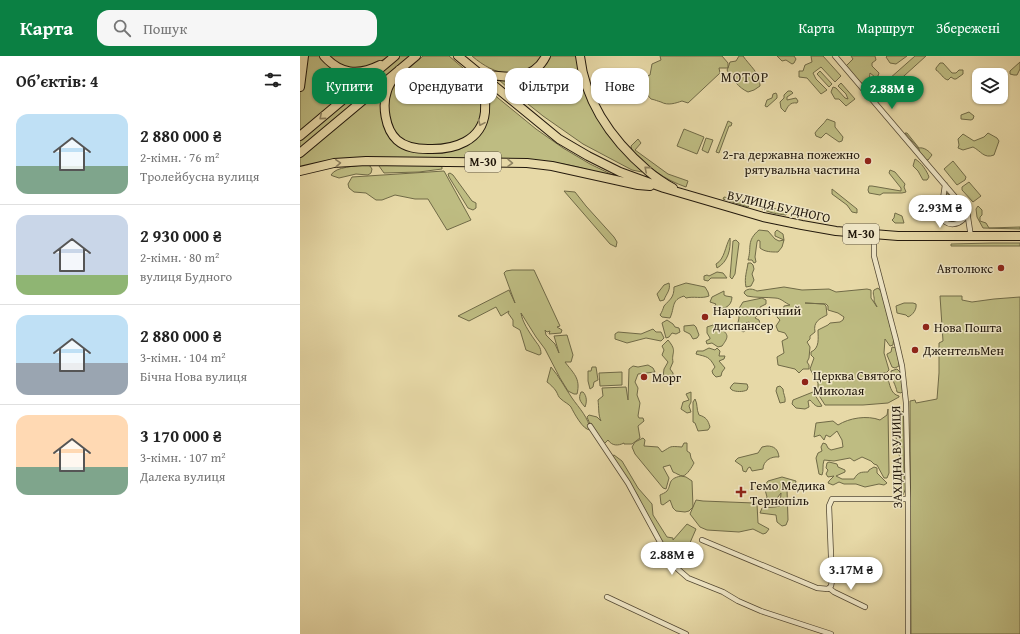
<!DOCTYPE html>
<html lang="uk">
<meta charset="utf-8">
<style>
:root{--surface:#fff;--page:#f6f6f6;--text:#222;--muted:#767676;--line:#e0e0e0;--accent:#0b8043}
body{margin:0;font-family:"Gentium Book Plus",serif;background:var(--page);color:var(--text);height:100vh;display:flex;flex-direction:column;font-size:15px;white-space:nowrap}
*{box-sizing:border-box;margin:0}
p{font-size:13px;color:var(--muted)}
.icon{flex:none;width:22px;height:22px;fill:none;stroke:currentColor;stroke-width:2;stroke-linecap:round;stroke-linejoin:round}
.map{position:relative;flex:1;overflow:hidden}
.details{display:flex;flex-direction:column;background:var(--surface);width:300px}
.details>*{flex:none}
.guide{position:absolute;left:12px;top:12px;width:380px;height:36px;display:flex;gap:8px}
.controls{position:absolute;left:672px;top:12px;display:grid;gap:8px}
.controls a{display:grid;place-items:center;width:36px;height:36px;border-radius:8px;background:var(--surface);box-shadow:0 1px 3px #0004;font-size:20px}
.price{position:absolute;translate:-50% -34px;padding:0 9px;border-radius:14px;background:#fff;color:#222;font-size:13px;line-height:26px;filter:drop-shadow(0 1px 2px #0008)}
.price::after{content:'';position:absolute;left:50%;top:24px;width:12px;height:9px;margin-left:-6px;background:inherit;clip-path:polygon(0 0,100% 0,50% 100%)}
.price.selected{background:var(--accent);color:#fff}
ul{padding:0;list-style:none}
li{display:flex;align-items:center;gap:12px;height:100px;padding:0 16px}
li+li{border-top:1px solid var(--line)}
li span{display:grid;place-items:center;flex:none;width:112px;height:80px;border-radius:12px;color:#555}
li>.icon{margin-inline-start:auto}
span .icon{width:48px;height:48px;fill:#fffc;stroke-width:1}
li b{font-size:17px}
h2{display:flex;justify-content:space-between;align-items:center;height:48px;padding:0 16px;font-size:17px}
.chip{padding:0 14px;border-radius:12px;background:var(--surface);box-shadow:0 1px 3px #0004;font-size:14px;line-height:36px}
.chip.selected{background:var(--accent);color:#fff}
header{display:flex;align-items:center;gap:24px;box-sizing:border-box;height:56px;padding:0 20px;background:var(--accent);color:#fff}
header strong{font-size:19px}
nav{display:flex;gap:22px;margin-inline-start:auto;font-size:14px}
.search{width:280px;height:36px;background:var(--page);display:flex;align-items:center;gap:10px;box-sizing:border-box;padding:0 14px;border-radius:12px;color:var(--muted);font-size:15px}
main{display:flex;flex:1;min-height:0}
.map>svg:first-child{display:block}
.green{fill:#bebc82;stroke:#706a47}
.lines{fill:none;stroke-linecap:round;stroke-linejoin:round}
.street-casing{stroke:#534833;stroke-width:6}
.highway-casing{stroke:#22180c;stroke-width:10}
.street{stroke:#efe6c6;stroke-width:4.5}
.highway{stroke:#e7d9a7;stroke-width:8}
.oneway{stroke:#8e8261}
.poi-dot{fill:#8f2418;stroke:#efe6c6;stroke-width:1.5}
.labels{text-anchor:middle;stroke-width:3;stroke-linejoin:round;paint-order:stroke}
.shield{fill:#efe6c6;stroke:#605644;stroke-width:1}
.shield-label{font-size:12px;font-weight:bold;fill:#22180c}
.poi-label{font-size:13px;fill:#22180c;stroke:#efe6c6;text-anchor:start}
.street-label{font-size:13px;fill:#22180c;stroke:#efe6c6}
.neighbourhood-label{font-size:14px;letter-spacing:1px;fill:#22180c;stroke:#efe6c6}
</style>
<header>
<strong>Карта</strong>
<div class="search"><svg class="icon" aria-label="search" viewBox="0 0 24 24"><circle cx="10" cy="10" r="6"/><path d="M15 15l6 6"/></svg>Пошук</div>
<nav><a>Карта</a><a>Маршрут</a><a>Збережені</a></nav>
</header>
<main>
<section class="details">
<h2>Об’єктів: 4<svg class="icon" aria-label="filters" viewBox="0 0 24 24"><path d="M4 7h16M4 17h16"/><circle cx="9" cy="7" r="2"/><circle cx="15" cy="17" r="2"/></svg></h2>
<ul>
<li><span style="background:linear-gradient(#bfe0f5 65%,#7fa58c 0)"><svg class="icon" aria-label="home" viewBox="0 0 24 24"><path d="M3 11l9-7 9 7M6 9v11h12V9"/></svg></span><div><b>2 880 000 ₴</b><p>2-кімн. · 76 m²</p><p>Тролейбусна вулиця</p></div></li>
<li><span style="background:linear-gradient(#c9d6e8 75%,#8fb573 0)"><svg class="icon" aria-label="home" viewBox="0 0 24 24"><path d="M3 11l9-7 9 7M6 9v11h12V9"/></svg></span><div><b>2 930 000 ₴</b><p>2-кімн. · 80 m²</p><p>вулиця Будного</p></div></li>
<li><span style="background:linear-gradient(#bfe0f5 60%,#9aa5b1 0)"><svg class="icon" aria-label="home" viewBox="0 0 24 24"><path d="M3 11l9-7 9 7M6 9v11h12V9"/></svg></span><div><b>2 880 000 ₴</b><p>3-кімн. · 104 m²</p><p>Бічна Нова вулиця</p></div></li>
<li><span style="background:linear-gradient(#ffd9b3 65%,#7fa58c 0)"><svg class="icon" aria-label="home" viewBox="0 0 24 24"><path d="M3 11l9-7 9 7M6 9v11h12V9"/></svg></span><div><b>3 170 000 ₴</b><p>3-кімн. · 107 m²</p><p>Далека вулиця</p></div></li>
</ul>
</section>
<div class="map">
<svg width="720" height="578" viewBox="0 0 720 578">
<rect width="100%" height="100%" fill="#e7d9a7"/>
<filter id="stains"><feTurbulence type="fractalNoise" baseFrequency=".005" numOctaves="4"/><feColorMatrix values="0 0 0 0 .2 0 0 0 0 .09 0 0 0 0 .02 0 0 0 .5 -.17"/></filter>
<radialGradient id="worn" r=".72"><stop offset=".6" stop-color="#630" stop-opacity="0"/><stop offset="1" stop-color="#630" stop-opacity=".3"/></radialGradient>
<path class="green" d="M5 0H21L29 8 71 16 0 75V35Z
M26 0H89L76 8 66 12H43Z
M100 0H112L0 93V84Z
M123 0H149L170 18 176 26 183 43 180 68 167 82 139 91 110 88 98 82 87 62 90 32 100 20Z
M172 0H243C223 27 195 20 172 0Z
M249 0H278L286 35 343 115 342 116 332 114 283 88 243 60 208 32 198 23 214 24Z
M360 0H422L428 7V12L430 6 436 5 439 0H443C449 9 461 18 460 30L454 34 448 36C439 32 432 23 427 14L428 12H419L420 17 388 47 382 45C376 47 368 50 361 46 357 45 356 44 351 43L343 34 338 37 336 34 340 32 341 25 345 21 350 19 352 8 361 4Z
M477 0H494L496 3 494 7 492 8 486 4 482 5Z
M511 0H523L541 20 535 26 521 11 513 17 516 23 527 34 521 38 507 22 499 21V15H503L505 9 512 6Z
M551 0H575L576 4 572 7V10L579 17 578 20 575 21 570 17 569 25 564 28 560 26 546 10 553 3Z
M587 0H607L596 8 590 7 586 1Z
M615 0H626L594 29 589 23Z
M720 6V13L717 19H714L710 18V15Z
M640 7H643L652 17H656L659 14H663V18L656 23H654L651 21 648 24C643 23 641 17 636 14V12Z
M520 15 532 28 529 31 517 18Z
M541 27 555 43 546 50 539 43H535L531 36 533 31 536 32 545 42 548 43 546 38 538 30Z
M85 30 92 81 130 95 175 81 187 33 236 73 263 92 290 108 319 122C296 116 272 108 248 106 166 96 82 107 0 113V101Z
M488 35H491L493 37 487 41V44L496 42 498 45 497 47C490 46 488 50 485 56L481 52 480 46 484 42V39Z
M476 37 477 39V42L467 51 465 50 467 44 472 42 473 38Z
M669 56 674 60 673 63 671 64 661 63V59Z
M527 63 535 66V71L543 81 542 85 539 86 526 77 521 82 516 80 515 77C518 72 524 68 527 63Z
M428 65 432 67 431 70H429L419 97 416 96Z
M384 73 404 81 397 98 377 90Z
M605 77H607L619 92C624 91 629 95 632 99L628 104H625L620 97 619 93Z
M688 77 697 82 699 85 694 99C684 103 681 95 673 91L663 94 658 92 659 89 658 83 663 78 674 85 684 81Z
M406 82 413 84 408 97 402 94Z
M338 83 341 87 335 94 368 118 388 125 386 131C365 124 348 111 332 95L331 90Z
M615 103C621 106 627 115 629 121L627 124H623L618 115 613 110Z
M653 105 666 121 665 124 657 129 644 113Z
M65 108 70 110 72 113 71 117 68 119 56 118 39 122 33 120 31 119C36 110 56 111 65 108Z
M83 108 139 110 142 111V113L119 116 84 117 79 110Z
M590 114 595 116 605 128 604 131 606 136 602 137H583L580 139 569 137 568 134 569 130H572L601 135V132L589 117Z
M144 115 171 164 147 174 128 143H115L95 139 82 144H76L66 137 54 136 49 132 48 128 52 121Z
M150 117 153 119 172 145 176 147V152L173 154 168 152 149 121 148 118Z
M669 126 681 140 673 146 662 134V131Z
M532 133 557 153V157L552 156 547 149 532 138Z
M264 135 275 136 286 150 314 181 317 186 316 191 310 188Z
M647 137 663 154 664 159C658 166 652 168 645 163L644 158Z
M424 141 447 146 449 150 448 151 423 143Z
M461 150 487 155 488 156 486 159C478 158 468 157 461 152Z
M678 150 682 154V159L680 161V165L686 167 689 172 720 171V173L683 172 677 161 676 153Z
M595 157 602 160 604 167H595L592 164 594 162Z
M459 174 468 175 475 183 479 185 484 184 482 191 478 196C471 196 465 196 460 192V185L458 184 457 186 455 201 456 206 454 207 452 204H448C452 191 446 185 459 174Z
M477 174 483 178 484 184 475 180V176Z
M430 182C431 193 428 206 417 212L416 208C425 203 425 190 430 182Z
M436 184 439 187 435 218 432 223 430 221 433 185Z
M692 187H720V190H651V188Z
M448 207H451L453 209 454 213 452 218 454 224 451 230 446 231C444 222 447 215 448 207Z
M212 214H234L260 270 257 271 262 274 261 277 249 278 250 275 247 276 245 274 246 279 255 288 259 297 254 280 267 279 273 299 271 306H265C273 317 281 322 277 338H274L268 335 260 322 245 293 236 281 221 257C222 265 229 276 234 283 238 289 241 291 241 298L239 299 226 294 220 274 213 270V264L208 257 209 255 201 260 196 251 169 265 158 260 209 234 215 247 204 217 206 215Z
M417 216 423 217 427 222H411L408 225 404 224V220L407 219 409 220Z
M369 227C371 234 366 238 364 244L360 245 357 238 364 229Z
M386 227 405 231 408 236 409 240C401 243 394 240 386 242L384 240C371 244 375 251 370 262L362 261 360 259C362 256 363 253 364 250 370 243 374 242 374 231Z
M484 231 502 234 529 233 536 236 567 233 571 234V242L577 251 574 245C575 241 572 238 574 234L578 232 585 240 591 263 590 270 594 279 593 289 590 290 585 283 584 297 589 314 586 317H579L577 321 579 322 587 320C590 328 590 338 599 340V341L588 347 563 349H525L518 338V327L510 313 514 302 511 299V296C520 292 518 282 518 274L528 269 530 267 540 266 543 264 544 261 538 257 528 254V250L526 248 505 247 524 248 526 250 527 259C519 263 513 266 515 276L510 280V283L507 286 510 291 509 302 507 306 509 309V313H503L499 317 495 313 478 309 477 301 484 297 482 285 488 282 485 277 478 275 476 270 480 264 477 261 478 256 483 254 484 250 490 249C485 247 481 242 475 242 466 241 456 242 447 240L444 237 445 235C449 232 453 233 457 235Z
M424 235V239L426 240 432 241C432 251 422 255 414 251L416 248 410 246 412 241Z
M640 240H662V244L672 246 694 243 720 241V578H611L610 345 615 344 616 347 637 343 639 317V287L643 285Z
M462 242 466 244V248L460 251 459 257 455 262 459 264 461 272H453L449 266 446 267 449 269 450 272 443 276 437 271 439 262 438 254 443 246Z
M604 247H613L616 248C617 253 613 259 608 261L606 259 597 257 596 250Z
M367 264 373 268 375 271 379 272 380 276 376 278 372 277 369 281 366 282 362 267Z
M394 269 396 271 399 279 397 282 393 283 390 278 384 275V270Z
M413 269C417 270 418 271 422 274 430 279 427 283 422 290L418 291 412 287 407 288 406 285 410 283V282L407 277V271Z
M353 273 356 276H361L364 282 361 285 346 282 327 287 315 283V278L318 276 341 278Z
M368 284C378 296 371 296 373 306L370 313 373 317V319L367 325 363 321 364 313 368 306 362 299 364 294 362 290Z
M592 291 596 292 598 300 599 310 595 312 592 311 587 299V298L591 296Z
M409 292 415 294 417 292 420 295 419 300H425L424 303 419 305 425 312 422 316 421 320 416 321 413 318 412 315 415 311C409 300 407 301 396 298L397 295H403Z
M348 309 353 312 355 316 338 318 335 326 338 332 337 339 340 347 338 360 339 362H343L344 365 338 370 340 382 332 388H324V387C318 390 312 390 308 384L304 388 292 373 287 361 289 359 297 361 301 365C298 359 299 351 298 344L303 340 302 332 326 331 328 344 329 313 333 310 338 311Z
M251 311C259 320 265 332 272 342 279 352 289 362 290 374 283 374 274 357 271 351 269 348 264 346 261 343 258 341 258 338 256 335 254 332 250 328 247 326Z
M292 311H296L298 324 294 326 293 331 290 333 288 325V315H291Z
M597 313 600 316 603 335 601 337 597 336C596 329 591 323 591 315Z
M322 316V329L300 330 299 317Z
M434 327 447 328 448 331 447 334C443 336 436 336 432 334L430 332 432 329Z
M480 330 483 333C483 338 486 341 485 346L480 347 476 335 477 331Z
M281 336H283C287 340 287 346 285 351 280 345 278 343 281 336Z
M391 336V346L389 350 391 356 387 357 381 353 383 346 389 344 386 338Z
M513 336 522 350C516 352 514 348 510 344L508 345 509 351 505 353 496 352 492 348 493 344Z
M395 343C398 348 396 353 399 359 406 361 408 364 410 371L408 374 398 375 395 367 393 366V346Z
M588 353 589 417 587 422H584L577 409 574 408 571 405 562 401 554 405 550 402 534 405 524 404C522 410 524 414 522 419L519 418 516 402 518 397 522 395 521 391 523 387 526 388 528 392 531 394 543 391 542 384 537 375 530 381 526 379 524 384 520 379 514 381 516 367 533 365 538 369C549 362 567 359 580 364L587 359Z
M602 355 604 357V411L606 432 603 439H601L600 438 599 415 597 409 600 402 597 391 596 380 599 368 598 358Z
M343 382 345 384 344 390 358 391 362 396C372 390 369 390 382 391L384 387H387V395L390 397 391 402 394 407C392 411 387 419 383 420 380 420 376 417 373 416L370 409 363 411 369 422 366 433 363 432 335 398 332 391 335 386Z
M467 390C474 390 478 393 479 401 471 400 463 405 463 413L452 415 450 411 448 412 446 416 443 415 442 410 435 405 438 402 458 397 462 391Z
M314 399 322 405 338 432 352 448 353 459 367 481 373 482V484L387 468 396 473 379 512 368 497 371 487 366 493 343 452 337 438 330 430 312 400Z
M529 406 537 408 538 411 545 414V416L536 420 542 423H554C558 416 561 416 568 416L569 414 574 411 577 412V417L587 427 584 429 579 428 565 431 556 428H544L539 426 533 429 528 427 529 425 534 420 528 421 526 418 528 414 526 412 527 407Z
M381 420 386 421 392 425 393 451 396 444 403 445 454 447 457 448 458 467 469 473 466 477 463 478 453 473 439 476 407 474 400 471 390 458 393 451 389 455 385 456 376 455 373 452 370 444 363 449 361 448 360 439C362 438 365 437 367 435 372 428 367 423 381 420Z
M482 421 496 425 495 429 487 433 488 464 486 469 482 470 477 466 476 459 460 457 462 452 475 451 480 450 481 437 474 446 471 445 470 447 466 448 465 446 467 441 464 430 468 425Z"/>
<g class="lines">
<defs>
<path id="street" d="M535 0 667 155 671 181
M645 129 641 157C643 174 664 170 667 156
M574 179V200L596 284 602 310 606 347 608 443V578
M290 370 328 427 372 508 388 522 423 536 438 545 461 555 531 578
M402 484 517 532 528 533 531 530 532 525 529 450 532 443H608
M529 532 534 536 565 551
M307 541 386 578"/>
<path id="highway" d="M24 0C40 18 58 20 80 9
M158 0 259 83 288 100 320 116 364 132 463 161 502 169 536 175 598 180H720
M280 0C285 46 313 85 348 115 355 121 364 127 373 132
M99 14C95 21 89 27 87 35 82 49 85 73 97 84 106 92 117 93 128 93 154 94 182 85 185 56 185 49 186 41 184 34 183 29 180 23 177 17
M178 17C203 21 232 28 246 0
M0 31 4 0
M0 80 95 0
M0 97 116 0
M0 115 34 107 66 105 227 107 252 110 338 129 350 130"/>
</defs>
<use href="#street" class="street-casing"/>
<use href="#highway" class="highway-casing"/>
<use href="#street" class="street"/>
<use href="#highway" class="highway"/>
</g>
<defs><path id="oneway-chevron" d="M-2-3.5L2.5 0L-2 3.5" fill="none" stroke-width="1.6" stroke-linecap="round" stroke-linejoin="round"/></defs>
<g class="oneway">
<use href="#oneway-chevron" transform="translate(22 61) rotate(140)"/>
<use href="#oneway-chevron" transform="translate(181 67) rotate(114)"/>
<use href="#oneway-chevron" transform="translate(38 107) rotate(-4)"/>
<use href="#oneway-chevron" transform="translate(210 107) rotate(2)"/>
<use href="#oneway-chevron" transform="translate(347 113) rotate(-139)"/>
</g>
<g class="poi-dot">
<circle cx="568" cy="105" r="4"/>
<circle cx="701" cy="212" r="4"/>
<circle cx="405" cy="261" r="4"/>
<circle cx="626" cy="271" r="4"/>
<circle cx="615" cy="294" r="4"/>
<circle cx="344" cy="321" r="4"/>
<circle cx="505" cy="326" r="4"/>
<path d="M439 430h4v4h4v4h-4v4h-4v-4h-4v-4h4z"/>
</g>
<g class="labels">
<g class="shield">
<rect x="165" y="96" width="36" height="20" rx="3"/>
<rect x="543" y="168" width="36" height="20" rx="3"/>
</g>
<g class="shield-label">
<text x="183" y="110">М-30</text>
<text x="561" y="182">М-30</text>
</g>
<g class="poi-label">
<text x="560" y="103" text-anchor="end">2-га державна пожежно<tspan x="560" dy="15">рятувальна частина</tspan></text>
<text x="693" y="217" text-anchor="end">Автолюкс</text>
<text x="413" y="259">Наркологічний<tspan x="413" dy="15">диспансер</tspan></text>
<text x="634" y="276">Нова Пошта</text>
<text x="623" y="299">ДжентельМен</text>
<text x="513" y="324">Церква Святого<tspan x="513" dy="15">Миколая</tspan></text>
<text x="352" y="326">Морг</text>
<text x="450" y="434">Гемо Медика<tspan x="450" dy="15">Тернопіль</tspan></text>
</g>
<g class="street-label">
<text transform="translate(479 150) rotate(13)" y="5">ВУЛИЦЯ БУДНОГО</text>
<text transform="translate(596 401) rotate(-91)" y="5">ЗАХІДНА ВУЛИЦЯ</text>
</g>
<g class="neighbourhood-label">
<text x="445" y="26">МОТОР</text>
</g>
</g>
<rect width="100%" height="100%" filter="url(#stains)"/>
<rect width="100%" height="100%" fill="url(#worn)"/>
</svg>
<div class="controls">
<a><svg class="icon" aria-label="layers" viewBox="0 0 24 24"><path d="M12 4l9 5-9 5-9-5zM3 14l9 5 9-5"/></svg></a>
</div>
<b class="price selected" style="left:592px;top:54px">2.88M ₴</b>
<b class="price" style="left:640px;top:173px">2.93M ₴</b>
<b class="price" style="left:372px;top:520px">2.88M ₴</b>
<b class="price" style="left:551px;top:535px">3.17M ₴</b>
<div class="guide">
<a class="chip selected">Купити</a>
<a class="chip">Орендувати</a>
<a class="chip">Фільтри</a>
<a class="chip">Нове</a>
</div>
</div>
</main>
